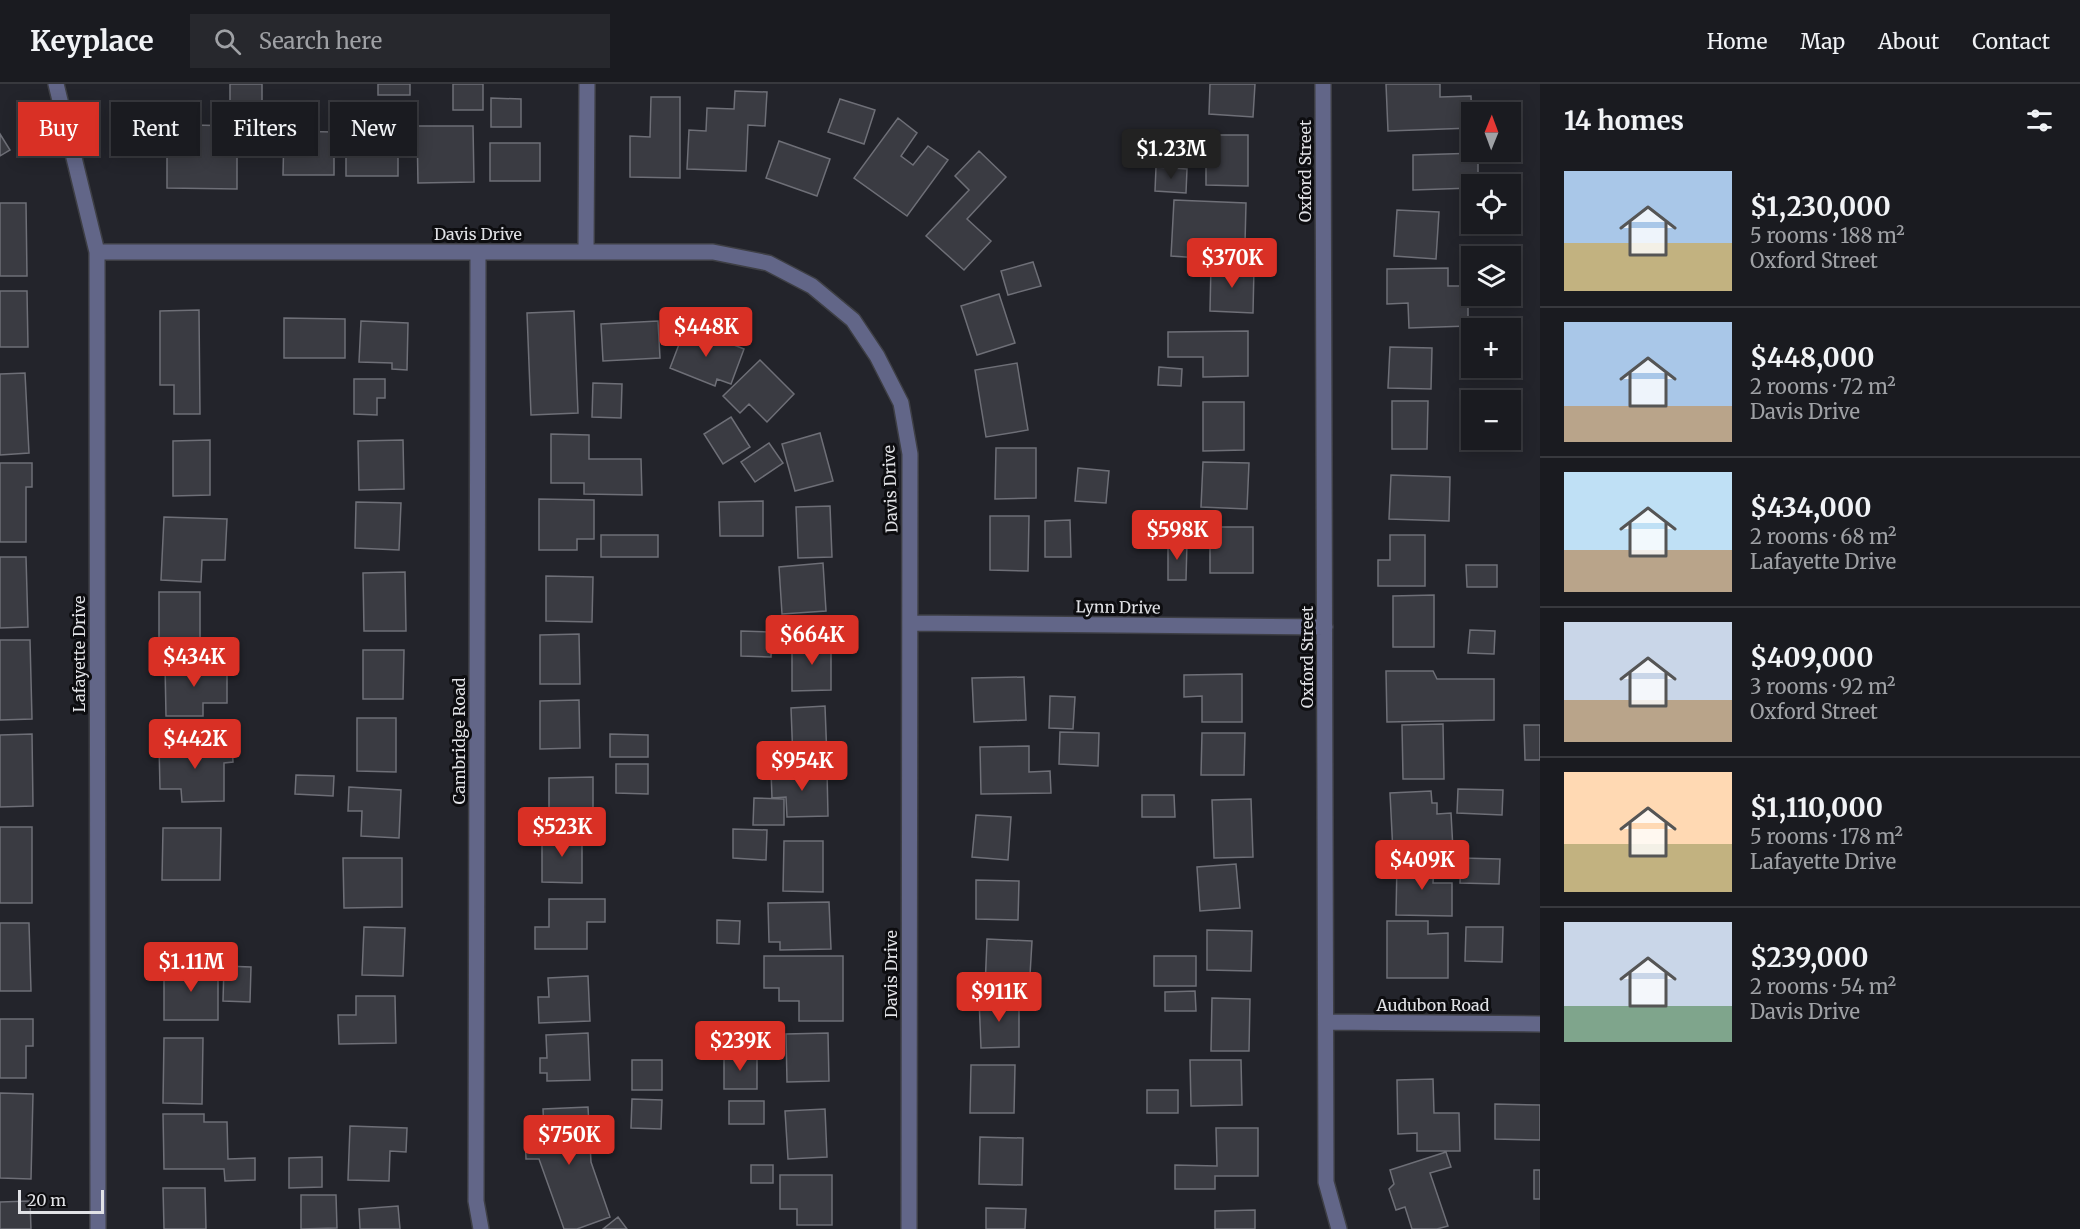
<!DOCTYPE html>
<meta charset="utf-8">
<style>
:root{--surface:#1a1b20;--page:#27282d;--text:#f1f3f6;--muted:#9fa1a5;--line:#38393e;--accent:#d93025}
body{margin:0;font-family:Merriweather,serif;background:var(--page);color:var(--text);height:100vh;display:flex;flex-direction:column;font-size:22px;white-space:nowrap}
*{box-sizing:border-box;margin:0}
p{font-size:20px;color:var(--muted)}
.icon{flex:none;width:33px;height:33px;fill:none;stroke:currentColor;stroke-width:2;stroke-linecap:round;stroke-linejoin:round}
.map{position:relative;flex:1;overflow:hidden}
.side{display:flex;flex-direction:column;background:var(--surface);width:540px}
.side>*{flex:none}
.guide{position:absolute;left:18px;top:18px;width:570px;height:54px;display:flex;gap:12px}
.needle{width:39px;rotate:1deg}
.fabs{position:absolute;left:1461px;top:18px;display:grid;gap:12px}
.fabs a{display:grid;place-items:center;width:60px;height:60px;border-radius:0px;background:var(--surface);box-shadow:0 3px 15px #0003,0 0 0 2px var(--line);font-size:30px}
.scale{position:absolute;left:18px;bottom:15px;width:86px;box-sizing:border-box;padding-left:6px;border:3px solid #e1e2e6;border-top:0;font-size:16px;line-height:21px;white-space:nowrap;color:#e1e2e6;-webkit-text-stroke:4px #0d0d10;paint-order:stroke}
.price{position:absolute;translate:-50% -51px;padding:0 14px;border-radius:6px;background:var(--accent);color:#fff;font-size:20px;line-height:39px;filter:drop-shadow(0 2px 3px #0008)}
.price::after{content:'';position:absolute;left:50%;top:36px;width:18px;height:14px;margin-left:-9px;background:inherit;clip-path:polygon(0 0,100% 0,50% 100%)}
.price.active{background:#222;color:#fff}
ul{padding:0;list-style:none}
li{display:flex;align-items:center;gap:18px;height:150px;padding:0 24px}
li+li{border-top:2px solid var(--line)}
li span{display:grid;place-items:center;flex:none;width:168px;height:120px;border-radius:0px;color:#555}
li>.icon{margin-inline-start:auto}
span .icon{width:72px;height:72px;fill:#fffc;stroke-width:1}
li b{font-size:26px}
h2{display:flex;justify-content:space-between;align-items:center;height:72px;padding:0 24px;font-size:26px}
.tag{padding:0 21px;border-radius:0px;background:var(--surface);box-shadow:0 3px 15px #0003,0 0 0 2px var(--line);font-size:21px;line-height:54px}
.tag.active{background:var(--accent);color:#fff}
header{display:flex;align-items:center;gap:36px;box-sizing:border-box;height:84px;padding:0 30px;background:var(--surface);border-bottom:2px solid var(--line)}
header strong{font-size:28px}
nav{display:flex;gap:33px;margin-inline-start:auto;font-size:21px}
.search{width:420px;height:54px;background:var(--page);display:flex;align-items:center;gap:15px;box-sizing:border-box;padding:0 21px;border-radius:0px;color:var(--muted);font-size:22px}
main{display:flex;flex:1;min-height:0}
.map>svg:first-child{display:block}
.building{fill:#3a3b42;stroke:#6e6f77;stroke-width:1.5}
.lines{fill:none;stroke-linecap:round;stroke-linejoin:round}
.minor-casing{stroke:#3e3f45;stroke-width:18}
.minor{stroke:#626688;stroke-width:15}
.labels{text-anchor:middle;stroke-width:6;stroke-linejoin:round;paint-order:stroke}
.street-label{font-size:16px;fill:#e1e2e6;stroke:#0d0d10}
</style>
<header>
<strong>Keyplace</strong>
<div class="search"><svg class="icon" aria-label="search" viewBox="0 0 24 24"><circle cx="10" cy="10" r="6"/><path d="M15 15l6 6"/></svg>Search here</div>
<nav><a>Home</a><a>Map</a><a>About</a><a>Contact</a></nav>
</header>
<main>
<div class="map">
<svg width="1540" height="1145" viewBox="0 0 1540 1145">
<rect width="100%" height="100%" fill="#23242b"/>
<path class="building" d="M230 0H262V32H230Z
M378 0H410V11H378Z
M453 0H483V26H453Z
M1210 0H1255L1253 33 1209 30Z
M1386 0H1440V13L1471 12 1472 44 1388 47Z
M735 7 767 8 765 42 748 41 746 87 687 85 689 46 706 47 707 24 734 25Z
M651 13H680V94L630 93V52L650 53Z
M491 14 521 15V43H491Z
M840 15 875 26 864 60 828 48Z
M898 34 917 49 901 72 913 81 928 62 948 76 907 132 854 94Z
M194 41 237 42V105L167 104V64H194Z
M417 42H473L474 98 418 99Z
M284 47 334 48V91H283Z
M0 50 10 66 0 72Z
M1206 51H1248V102L1206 101Z
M346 52H398V92H346Z
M779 57 830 75 817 112 766 94Z
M490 59H540V97H490Z
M979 67 1006 93 967 135 991 157 964 186 926 152 969 106 955 92Z
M1478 69V100H1472V104L1413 106V71Z
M1156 83 1187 85 1186 109 1155 107Z
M1174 116 1246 119 1245 160 1201 159 1200 174 1171 172Z
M0 119H26L27 192H0Z
M1397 126 1439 128 1436 175 1394 172Z
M1033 178 1041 202 1008 211 1001 187Z
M1211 181 1254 183 1253 229 1210 227Z
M1448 184V202H1468V242L1409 244 1408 219 1387 220V185Z
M0 207H27L28 263H0Z
M999 210 1015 259 977 271 961 222Z
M199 226 200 330H174V301H160V227Z
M574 227 578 329 531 331 527 229Z
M284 234 345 235V274H284Z
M361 237 408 239 407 286 392 285V279L359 278Z
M658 237 660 274 603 277 601 240Z
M686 242 744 265 731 300 717 295 715 302 670 284Z
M1248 247V292L1203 293V273H1168V248Z
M1390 263 1432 264 1431 305 1388 304Z
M760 276 794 310 767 338 749 320 740 329 723 312Z
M1017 279 1028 346 986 353 975 286Z
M1159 283 1182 285 1181 302 1158 301Z
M25 289 29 369 0 371V290Z
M354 295H385V314H377V331L354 330Z
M593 299 622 300 621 334 592 333Z
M1392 317H1428L1427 365H1392Z
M1203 318H1244V366L1203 367Z
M731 333 750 363 723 380 704 350Z
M820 349 833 397 795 407 782 360Z
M551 350 589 351V375H641L642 411 584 410V399H551Z
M210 356V411L173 412V357Z
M403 356 404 405 359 406 358 357Z
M769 359 783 379 755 398 741 378Z
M996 364H1036V414L995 415Z
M1203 378 1249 379 1247 425 1201 423Z
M0 379H32V403H26V458H0Z
M1078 384 1109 387 1106 419 1075 417Z
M1391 391 1450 393 1449 437 1389 435Z
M539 415 594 416V455H577V466H539Z
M763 417V452H720L719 418Z
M356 418 401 419 399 466 355 464Z
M830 422 832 473 798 474 796 423Z
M990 432H1029L1028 487 990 486Z
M164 433 227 435 225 476H202L201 498 161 496Z
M1070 436 1071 473H1045V437Z
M1210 443H1253V489H1210Z
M601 451H658V473H601Z
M1390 451H1425V502H1378V476H1390Z
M1168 458H1187L1186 496H1168Z
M0 473H26L28 543 0 544Z
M823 479 826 527 782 530 779 483Z
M1466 481H1497V503H1467Z
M405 488 406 547H364L363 489Z
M546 492 593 493 592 538 546 537Z
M159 508H200V562L159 563Z
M1434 511V563H1393V512Z
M1470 546 1495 547 1494 570 1468 569Z
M741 547 772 548 771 573 741 572Z
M579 550 580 600H540V551Z
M0 556H30L32 635 0 636Z
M831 556V606L792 607V557Z
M363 566H404L403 615H363Z
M165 580H227V619H203V632H166Z
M1386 587H1433L1437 595H1494V636L1387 638Z
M1242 590V638H1202V612L1184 613V591Z
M1024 593 1026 636 974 638 972 594Z
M1050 612 1075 613 1073 645 1049 644Z
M579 616 580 664 540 665V617Z
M825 622 827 675 793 676 791 624Z
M357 634H396V688L357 687Z
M1443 640 1444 695H1403L1402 641Z
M1524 641H1540V676H1525Z
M1060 648 1099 649 1098 682 1059 680Z
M1202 649H1245L1244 691H1201Z
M32 650 33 722 0 723V651Z
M610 650 648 651V673H610Z
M232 659 233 678 224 679V717L182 718 181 705H160L159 660Z
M1029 662V688L1050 687 1051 709 981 710 980 663Z
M616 680H648V710L616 709Z
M827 686 828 732 787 733 786 713 772 714 771 687Z
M296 691 334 692 333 712 295 710Z
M593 693V739H549V694Z
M349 703 401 706 399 754 361 752 362 727H348Z
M1458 705 1503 706 1502 731 1457 729Z
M1431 707 1432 719H1437V730L1451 729 1453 766 1393 769 1390 709Z
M1142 711H1174L1175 733H1142Z
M754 714 784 715V741H753Z
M1251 715 1253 773 1214 774 1212 716Z
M976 731 1011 733 1008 776 972 773Z
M0 743H32V819H0Z
M163 744H221L220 796H162Z
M733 745 767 746 766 776 733 774Z
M542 750H582V799L542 798Z
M784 757H823V808L783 807Z
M343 774H402V823L344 824Z
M1461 774 1500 775 1499 800 1460 799Z
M1397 778 1434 779 1433 799H1452V832L1396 831Z
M1236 780 1240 824 1200 827 1197 783Z
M976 796 1019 797 1018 836 976 835Z
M549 815H605V838H587V865H535V843H549Z
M829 818 831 865 780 866V858H769L768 819Z
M717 836 740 837 739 860 717 859Z
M1387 837H1428V850L1448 849V894H1387Z
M0 839H29L31 907H0Z
M364 843 405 844 403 892 362 891Z
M1466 843H1503L1502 878 1465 877Z
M1207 846 1252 847 1251 887 1207 886Z
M987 855 1032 857 1029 908 985 905Z
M764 872H843V937H799V917H779V904H764Z
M1154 872H1196V902H1154Z
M224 882 251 883 250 918 223 917Z
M164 883H218V936H164Z
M588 892 590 937 539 939 538 913H549L548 894Z
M1195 907 1196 927H1165V908Z
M356 912H395L396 959 339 960 338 931H356Z
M979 914 1019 915V963L981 964Z
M1212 914 1250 915 1249 967H1211Z
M0 935H33V962H26V994H0Z
M588 949 590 996 547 997V989H540V974H547L546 951Z
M828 949 829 997 787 998 786 950Z
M164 954H203L202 1020 163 1019Z
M724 972H757V1005H724Z
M632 976H662V1006H632Z
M1190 976H1241L1242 1021 1191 1022Z
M971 981H1015L1014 1029H970Z
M1433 995 1434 1029H1459L1460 1067H1417V1049L1398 1050 1397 996Z
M1147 1006H1178V1029H1147Z
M0 1009 33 1010 31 1095 0 1094Z
M632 1015 662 1016 661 1045 631 1044Z
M729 1017H764V1040H729Z
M1495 1020 1540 1021V1056L1495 1055Z
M588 1023 591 1078 610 1133 577 1145H564L539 1075H526L525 1048 544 1047 543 1025Z
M825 1025 827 1073 788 1075 785 1027Z
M163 1030H204V1038H227L228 1075 255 1074V1096L225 1097 224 1085H164Z
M350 1042 407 1044 406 1068 390 1067 389 1097 348 1096Z
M1216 1044H1258V1092H1215V1105H1175V1081L1217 1082Z
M980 1053 1023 1054 1022 1101 979 1100Z
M1446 1068 1451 1083 1430 1089 1448 1142 1437 1145H1412L1405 1123 1396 1126 1389 1105 1394 1100 1390 1086Z
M322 1073V1103L289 1104V1074Z
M751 1081H773V1099H751Z
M1534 1086H1540V1115H1534Z
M780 1091H832V1141H797V1125H780Z
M163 1104H205L206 1145H164Z
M301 1111H336L337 1144 301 1145Z
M30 1117 31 1145H0V1118Z
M398 1122 400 1145H360L359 1125Z
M986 1124 1026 1125 1025 1145H986Z
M1255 1126V1145H1215V1127Z
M618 1133 627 1145H603Z"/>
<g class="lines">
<defs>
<path id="minor" d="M56 0 97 168 98 1145
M1323 0 1326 1098 1339 1145
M586 167 587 0
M97 168H713L768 179 812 202 853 236 877 272 901 319 910 370 909 1145
M478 169 476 1117 481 1145
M910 539 1325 543
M1326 938 1540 940"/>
</defs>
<use href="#minor" class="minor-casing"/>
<use href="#minor" class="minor"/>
</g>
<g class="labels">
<g class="street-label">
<text transform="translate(1305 87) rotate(-90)" y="6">Oxford Street</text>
<text x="478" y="156">Davis Drive</text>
<text transform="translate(890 405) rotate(-92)" y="6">Davis Drive</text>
<text transform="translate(1118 523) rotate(1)" y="6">Lynn Drive</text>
<text transform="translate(79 570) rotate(-90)" y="6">Lafayette Drive</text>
<text transform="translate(1307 573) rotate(-90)" y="6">Oxford Street</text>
<text transform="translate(459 657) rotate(-90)" y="6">Cambridge Road</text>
<text transform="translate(891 890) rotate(-90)" y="6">Davis Drive</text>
<text x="1433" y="927">Audubon Road</text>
</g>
</g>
</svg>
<div class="fabs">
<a><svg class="needle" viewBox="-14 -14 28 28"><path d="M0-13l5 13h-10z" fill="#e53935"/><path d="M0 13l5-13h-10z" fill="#9fa1a5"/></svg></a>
<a><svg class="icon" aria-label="locate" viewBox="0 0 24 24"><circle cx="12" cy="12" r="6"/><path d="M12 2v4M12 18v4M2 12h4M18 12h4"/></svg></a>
<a><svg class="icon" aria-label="layers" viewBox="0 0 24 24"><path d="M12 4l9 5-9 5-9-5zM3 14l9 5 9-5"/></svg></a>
<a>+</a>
<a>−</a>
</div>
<div class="scale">20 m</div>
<b class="price active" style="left:1171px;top:96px">$1.23M</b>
<b class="price" style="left:1232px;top:205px">$370K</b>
<b class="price" style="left:706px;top:274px">$448K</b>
<b class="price" style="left:1177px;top:477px">$598K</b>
<b class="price" style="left:812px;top:582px">$664K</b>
<b class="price" style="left:194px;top:604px">$434K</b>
<b class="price" style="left:195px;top:686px">$442K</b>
<b class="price" style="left:802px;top:708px">$954K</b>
<b class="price" style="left:562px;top:774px">$523K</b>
<b class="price" style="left:1422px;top:807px">$409K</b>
<b class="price" style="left:191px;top:909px">$1.11M</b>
<b class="price" style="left:999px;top:939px">$911K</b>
<b class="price" style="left:740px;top:988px">$239K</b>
<b class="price" style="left:569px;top:1082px">$750K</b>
<div class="guide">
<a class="tag active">Buy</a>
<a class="tag">Rent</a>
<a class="tag">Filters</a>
<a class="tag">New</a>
</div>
</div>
<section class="side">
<h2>14 homes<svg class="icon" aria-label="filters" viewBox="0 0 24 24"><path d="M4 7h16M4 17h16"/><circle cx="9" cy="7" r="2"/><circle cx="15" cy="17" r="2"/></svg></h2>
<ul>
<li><span style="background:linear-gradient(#a9c7e8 60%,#c2b280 0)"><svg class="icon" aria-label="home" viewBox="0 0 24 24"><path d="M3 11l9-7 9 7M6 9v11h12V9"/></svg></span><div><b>$1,230,000</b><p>5 rooms · 188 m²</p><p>Oxford Street</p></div></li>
<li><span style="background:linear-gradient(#a9c7e8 70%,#b9a48a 0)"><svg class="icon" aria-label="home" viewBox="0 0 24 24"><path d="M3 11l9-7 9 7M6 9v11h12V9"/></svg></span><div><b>$448,000</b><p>2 rooms · 72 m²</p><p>Davis Drive</p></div></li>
<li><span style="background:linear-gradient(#bfe0f5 65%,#b9a48a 0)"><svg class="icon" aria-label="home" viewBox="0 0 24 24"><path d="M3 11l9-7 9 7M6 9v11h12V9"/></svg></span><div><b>$434,000</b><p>2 rooms · 68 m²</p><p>Lafayette Drive</p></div></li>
<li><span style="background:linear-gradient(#c9d6e8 65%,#b9a48a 0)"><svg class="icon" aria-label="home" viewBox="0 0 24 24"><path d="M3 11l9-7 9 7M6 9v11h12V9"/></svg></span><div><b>$409,000</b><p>3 rooms · 92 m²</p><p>Oxford Street</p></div></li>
<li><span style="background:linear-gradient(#ffd9b3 60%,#c2b280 0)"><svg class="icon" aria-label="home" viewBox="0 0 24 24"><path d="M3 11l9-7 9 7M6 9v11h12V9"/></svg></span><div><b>$1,110,000</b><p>5 rooms · 178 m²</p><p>Lafayette Drive</p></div></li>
<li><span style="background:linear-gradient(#c9d6e8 70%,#7fa58c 0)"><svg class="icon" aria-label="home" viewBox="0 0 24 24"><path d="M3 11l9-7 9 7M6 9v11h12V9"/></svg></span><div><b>$239,000</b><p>2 rooms · 54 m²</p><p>Davis Drive</p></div></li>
</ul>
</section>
</main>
